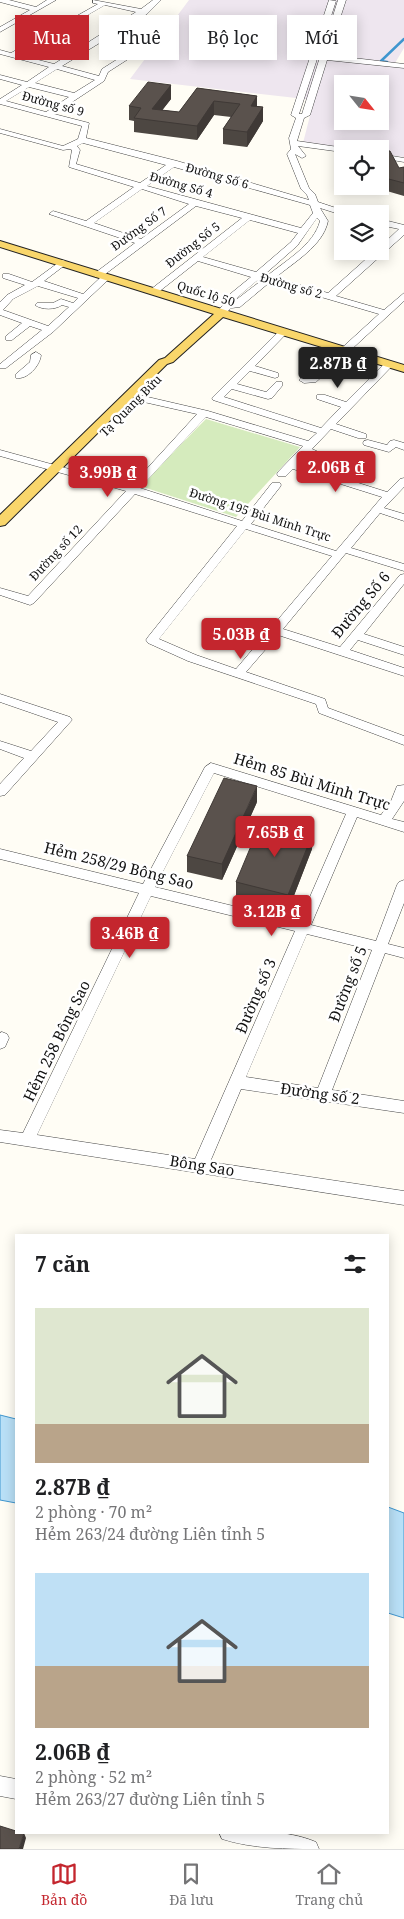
<!DOCTYPE html>
<html lang="vi">
<meta charset="utf-8">
<style>
:root{--surface:#fff;--page:#f2f2f2;--text:#202124;--muted:#757577;--line:#e0e0e0;--accent:#c4262e}
body{margin:0;font-family:"Noto Serif",serif;background:var(--page);color:var(--text);height:100vh;display:flex;flex-direction:column;font-size:19px;white-space:nowrap}
*{box-sizing:border-box;margin:0}
p{font-size:16px;color:var(--muted)}
.icon{flex:none;width:28px;height:28px;fill:none;stroke:currentColor;stroke-width:2;stroke-linecap:round;stroke-linejoin:round}
.map{position:relative;flex:1;overflow:hidden}
.drawer{position:absolute;left:15px;top:1234px;width:374px;height:600px;display:flex;flex-direction:column;background:var(--surface);border-radius:0px;box-shadow:0 2px 12px #0003}
.drawer>*{flex:none}
.top-card{position:absolute;left:15px;top:15px;width:375px;height:45px;display:flex;gap:10px}
.needle{width:32px;rotate:120deg}
.tools{position:absolute;left:334px;top:75px;display:grid;gap:10px}
.tools a{display:grid;place-items:center;width:55px;height:55px;border-radius:0px;background:var(--surface);box-shadow:0 2px 12px #0003;font-size:25px}
.price{position:absolute;translate:-50% -42px;padding:0 11px;border-radius:5px;background:var(--accent);color:#fff;font-size:16px;line-height:32px;filter:drop-shadow(0 1px 2px #0008)}
.price::after{content:'';position:absolute;left:50%;top:30px;width:15px;height:11px;margin-left:-8px;background:inherit;clip-path:polygon(0 0,100% 0,50% 100%)}
.price.selected{background:#222;color:#fff}
ul{padding:0;list-style:none}
li{display:grid;align-content:center;gap:10px;height:265px;padding:0 20px}
li span{display:grid;place-items:center;height:155px;border-radius:0px;color:#555}
li>.icon{margin-inline-start:auto}
span .icon{width:90px;height:90px;fill:#fffc;stroke-width:1}
li b{font-size:21px}
h2{display:flex;justify-content:space-between;align-items:center;height:60px;padding:0 20px;font-size:21px}
.pill{padding:0 18px;border-radius:0px;background:var(--surface);box-shadow:0 2px 12px #0003;font-size:18px;line-height:45px}
.pill.selected{background:var(--accent);color:#fff}
.dock{display:flex;justify-content:space-around;align-items:center;height:70px;border-top:1px solid var(--line);background:var(--surface);font-size:14px;color:var(--muted)}
.dock a{display:grid;justify-items:center;gap:2px}
.dock .selected{color:var(--accent)}
.map>svg:first-child{display:block}
.industrial{fill:#eee6ef;fill-rule:evenodd}
.green{fill:#d5ebbd}
.water{fill:#b9e0f7;stroke:#3f96cf}
.lines{fill:none;stroke-linecap:round;stroke-linejoin:round}
.stream{stroke:#3f96cf;stroke-width:2.5}
.minor-casing{stroke:#444;stroke-width:1}
.major-casing{stroke:#222;stroke-width:2}
.minor{fill:#fff;fill-rule:evenodd}
.major{fill:#f9d66b;fill-rule:evenodd}
.wall{fill:#4d4742}
.shaded-wall{fill:#3f3936}
.building{fill:#5a524d;stroke:#3f3936}
.labels{text-anchor:middle;stroke-width:5;stroke-linejoin:round;paint-order:stroke}
.far-street-label{font-size:12px;fill:#111;stroke:#fff}
.street-label{font-size:15px;fill:#111;stroke:#fff}
</style>
<div class="map">
<svg width="404" height="1849" viewBox="0 0 404 1849">
<rect width="100%" height="100%" fill="#fffdf5"/>
<path class="industrial" d="M189 0H404V48L395 63 404 65V157L380 154V149H344L303 143 314 100 130 79ZM342 84H380V121H342Z"/>
<path class="green" d="M206 419 300 447 236 517 140 486Z"/>
<path class="water" d="M0 1415 16 1419V1503L0 1500Z
M388 1507 404 1513V1618L388 1613Z"/>
<g class="lines">
<path class="stream" d="M387 62 381 61 404 39"/>
<defs>
<path id="minor" d="M0 0H9L36 7 47 0H56L0 32V27L30 10 0 2Z
M93 0 141 9 153 0H161L147 14 62 66 99 76 102 69 143 43 150 45 108 72 104 81 54 114 89 123 86 138 177 161 309 200 307 195 301 189 287 154 291 149 289 138 296 118 291 115 329 0 336 1 299 114H302L338 0H346L328 55 404 64V68L327 60 310 115 304 118 297 141 345 148 342 149V152L298 146 306 156 302 158 295 154 309 188 315 194 318 202 354 214 342 215 320 208 328 221C323 246 294 262 275 278L328 293 375 251H380V247L399 229 380 225V219L404 225V235L336 296 384 310 404 293V301L316 382 304 383 299 380 301 378 310 377 379 314 270 282 240 307 231 308 224 315H218L216 313 223 305 224 299 251 277 198 261 156 294H150V290L242 218 196 206 104 275 111 277 53 332 6 368H0V364L42 330 30 326 12 340H6V336L22 323 0 315V302L7 295 25 285 3 278V274H9L32 282 62 260 65 261V265L44 281 83 294 101 277H95V273L135 243 49 214 53 211 86 221 134 187 69 167 72 150 70 149 63 150 0 133V129L63 146 78 139 82 126 0 104V99L22 85 0 79V75L27 82 49 67 0 54V50L11 53 98 4 93 3ZM105 5 136 12 54 64 19 55ZM57 69 95 80 74 93 35 83ZM29 87 69 97 46 112 6 101ZM83 143 166 165 140 183 76 164 80 150 77 146ZM174 167 310 205 313 213 301 228 147 186ZM142 189 189 204 141 239 94 223ZM317 218 320 221C314 245 285 261 267 276L264 275 297 246ZM250 220 298 233 291 242 256 272 203 257ZM259 279 262 280 232 303V302ZM38 286 78 298 73 303 61 299 53 303H37L35 305C42 310 55 310 62 305L69 307 48 326 3 310 13 299Z
M380 154 404 158V162L380 158Z
M283 329 286 330V334L255 366 278 373V377L275 378 250 371 237 384 266 392 276 382H282V386L272 398 268 399 232 389 224 397 321 428 341 407 317 399V395H325L346 402 386 362 389 361 394 364 336 424 366 434V438H358L331 429 312 449 336 460 337 462 336 464H328L307 454 298 464 387 492 400 479 404 478V487L384 508 404 514V521L380 513 351 548 404 564V571L346 553 283 629 340 647 400 575 404 574V584L364 634 404 647V655L358 640 350 650 404 668V676L278 635 246 672 325 699 328 708 404 736V745L319 713 316 704 188 661 148 643 146 640 148 637 237 526 135 494 34 603 30 605 0 595V588L28 596 126 491 0 456V450L131 486 197 414 135 400V396L139 395 208 411 308 441 317 433 213 400 212 398 280 330ZM206 417 303 446 278 472 277 474 278 476H286L293 469 382 497 336 551 251 524 280 487 281 485 280 483H272L242 521 140 488ZM246 529 332 556 236 669 196 655 159 639Z
M36 352 41 355C40 366 27 380 16 378V374L30 362 31 355Z
M368 440 387 445 390 441 394 440 404 443V450L396 447 389 452 364 445 363 443 364 441Z
M0 694 70 717 72 720 5 795 0 796V784L24 758 0 749V741L31 751 58 722 0 702Z
M211 763 381 815 391 801 397 786 404 785V801L392 819 404 822V832L357 817 311 925 376 941 397 885 399 882 404 880V903L388 944 404 948V958L385 953 332 1090 404 1101V1113L241 1089 210 1162 404 1191V1205L0 1142V1130L23 1133 139 893 0 859V849L143 884 205 767ZM214 773 346 814 299 922 155 887ZM151 896 295 931 195 1159 37 1135ZM307 934 372 950 318 1088 246 1077Z
M2 1032 7 1034 9 1038 5 1047 0 1049V1033Z
M0 1776 16 1779V1799L0 1796Z
M219 1832C251 1832 286 1829 316 1842L319 1849C287 1849 253 1849 222 1839Z"/>
<path id="major" d="M0 241 404 365V372L223 317 173 362 167 364 5 525 0 526V515L159 360 165 358 214 314 0 247Z"/>
</defs>
<use href="#minor" class="minor-casing"/>
<use href="#major" class="major-casing"/>
<use href="#minor" class="minor"/>
<use href="#major" class="major"/>
</g>
<path class="wall" d="M171 85V99L162 110 179 112 197 88 257 96V106L263 107V121L247 147 223 144V129L231 117 214 115 197 140 134 132V121L129 120V106Z
M380 150 399 168 404 167V196L380 189 378 186H380Z
M257 802 222 880 187 872V856Z
M313 833 312 849 288 911 236 898V882Z"/>
<path class="shaded-wall" d="M171 85V99L154 121 152 109Z
M257 96V109L251 106Z
M214 101V115L197 140V126Z
M263 107V121L247 147V132Z
M257 786V802L222 880V864Z
M313 833 312 849 288 911V895Z
M24 1833 26 1838 23 1849H19Z"/>
<path class="building" d="M148 82 171 85 152 109 179 112 197 88 257 96 251 106 263 107 247 132 223 129 240 104 214 101 197 126 134 118 141 108 129 106Z
M380 150 390 151 399 168 404 167V183L381 177Z
M224 778 257 786 222 864 187 856Z
M261 822 313 833 288 895 236 882Z
M0 1826 16 1831V1832L24 1833 19 1849H0Z"/>
<g class="labels">
<g class="far-street-label">
<text transform="translate(53 104) rotate(15)" y="4">Đường số 9</text>
<text transform="translate(217 176) rotate(16)" y="4">Đường Số 6</text>
<text transform="translate(181 185) rotate(16)" y="4">Đường Số 4</text>
<text transform="translate(139 229) rotate(-36)" y="4">Đường Số 7</text>
<text transform="translate(193 245) rotate(-38)" y="4">Đường Số 5</text>
<text transform="translate(291 286) rotate(16)" y="4">Đường số 2</text>
<text transform="translate(206 294) rotate(17)" y="4">Quốc lộ 50</text>
<text transform="translate(131 406) rotate(-45)" y="4">Tạ Quang Bửu</text>
<text transform="translate(260 515) rotate(18)" y="4">Đường 195 Bùi Minh Trực</text>
<text transform="translate(56 553) rotate(-47)" y="4">Đường số 12</text>
</g>
<g class="street-label">
<text transform="translate(361 605) rotate(-50)" y="5">Đường Số 6</text>
<text transform="translate(312 782) rotate(17)" y="5">Hẻm 85 Bùi Minh Trực</text>
<text transform="translate(119 866) rotate(14)" y="5">Hẻm 258/29 Bông Sao</text>
<text transform="translate(348 984) rotate(-69)" y="5">Đường số 5</text>
<text transform="translate(256 996) rotate(-67)" y="5">Đường số 3</text>
<text transform="translate(57 1041) rotate(-64)" y="5">Hẻm 258 Bông Sao</text>
<text transform="translate(320 1094) rotate(8)" y="5">Đường số 2</text>
<text transform="translate(202 1166) rotate(9)" y="5">Bông Sao</text>
</g>
</g>
</svg>
<div class="tools">
<a><svg class="needle" viewBox="-14 -14 28 28"><path d="M0-13l5 13h-10z" fill="#e53935"/><path d="M0 13l5-13h-10z" fill="#757577"/></svg></a>
<a><svg class="icon" aria-label="locate" viewBox="0 0 24 24"><circle cx="12" cy="12" r="6"/><path d="M12 2v4M12 18v4M2 12h4M18 12h4"/></svg></a>
<a><svg class="icon" aria-label="layers" viewBox="0 0 24 24"><path d="M12 4l9 5-9 5-9-5zM3 14l9 5 9-5"/></svg></a>
</div>
<b class="price selected" style="left:338px;top:389px">2.87B ₫</b>
<b class="price" style="left:336px;top:493px">2.06B ₫</b>
<b class="price" style="left:108px;top:498px">3.99B ₫</b>
<b class="price" style="left:241px;top:660px">5.03B ₫</b>
<b class="price" style="left:275px;top:858px">7.65B ₫</b>
<b class="price" style="left:272px;top:937px">3.12B ₫</b>
<b class="price" style="left:130px;top:959px">3.46B ₫</b>
<div class="top-card">
<a class="pill selected">Mua</a>
<a class="pill">Thuê</a>
<a class="pill">Bộ lọc</a>
<a class="pill">Mới</a>
</div>
<section class="drawer">
<h2>7 căn<svg class="icon" aria-label="filters" viewBox="0 0 24 24"><path d="M4 7h16M4 17h16"/><circle cx="9" cy="7" r="2"/><circle cx="15" cy="17" r="2"/></svg></h2>
<ul>
<li><span style="background:linear-gradient(#dfe7d0 75%,#b9a48a 0)"><svg class="icon" aria-label="home" viewBox="0 0 24 24"><path d="M3 11l9-7 9 7M6 9v11h12V9"/></svg></span><div><b>2.87B ₫</b><p>2 phòng · 70 m²</p><p>Hẻm 263/24 đường Liên tỉnh 5</p></div></li>
<li><span style="background:linear-gradient(#bfe0f5 60%,#b9a48a 0)"><svg class="icon" aria-label="home" viewBox="0 0 24 24"><path d="M3 11l9-7 9 7M6 9v11h12V9"/></svg></span><div><b>2.06B ₫</b><p>2 phòng · 52 m²</p><p>Hẻm 263/27 đường Liên tỉnh 5</p></div></li>
</ul>
</section>
</div>
<nav class="dock">
<a class="selected"><svg class="icon" aria-label="map" viewBox="0 0 24 24"><path d="M3 6l6-2 6 2 6-2v14l-6 2-6-2-6 2zM9 4v14M15 6v14"/></svg>Bản đồ</a>
<a><svg class="icon" aria-label="saved" viewBox="0 0 24 24"><path d="M7 4h10v16l-5-4-5 4z"/></svg>Đã lưu</a>
<a><svg class="icon" aria-label="home" viewBox="0 0 24 24"><path d="M3 11l9-7 9 7M6 9v11h12V9"/></svg>Trang chủ</a>
</nav>
